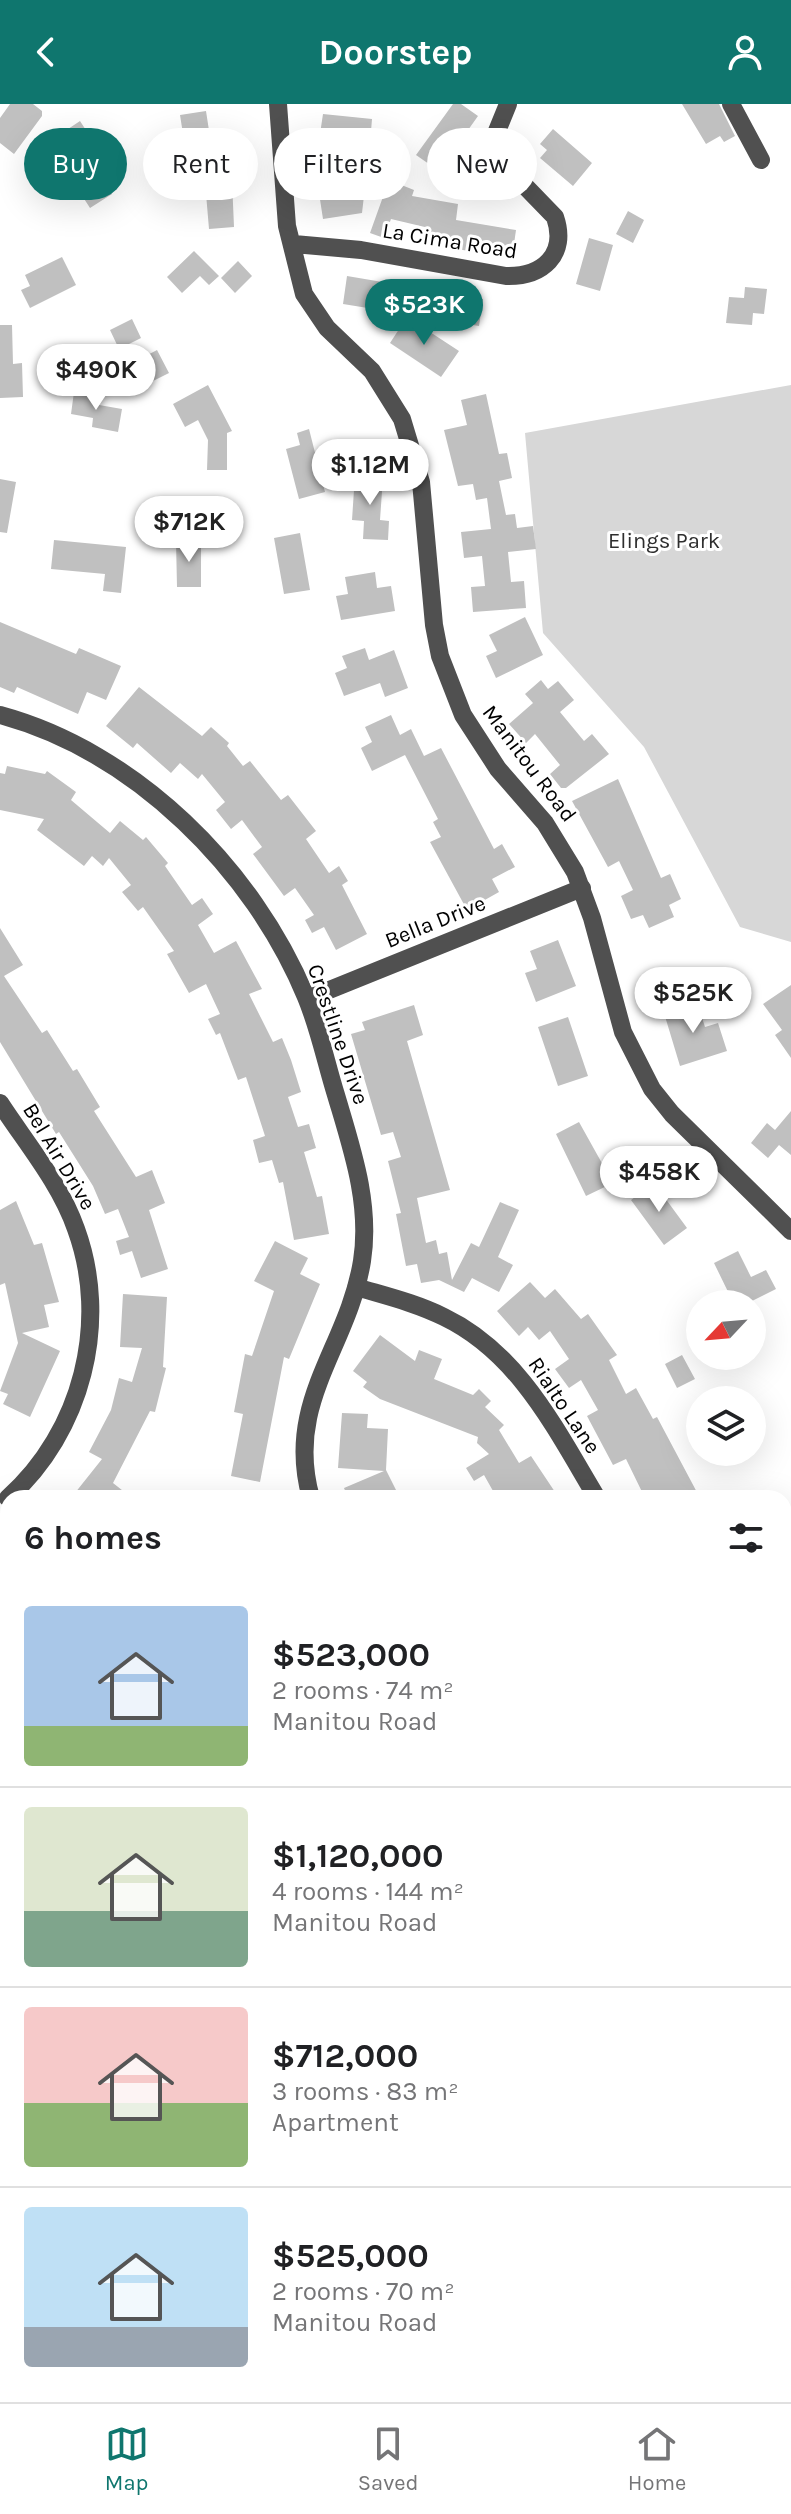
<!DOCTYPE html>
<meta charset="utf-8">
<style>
:root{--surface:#fff;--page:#f2f2f2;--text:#202124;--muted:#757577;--line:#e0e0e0;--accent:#0f766e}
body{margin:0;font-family:Karla,sans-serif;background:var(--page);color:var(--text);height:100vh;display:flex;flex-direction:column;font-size:30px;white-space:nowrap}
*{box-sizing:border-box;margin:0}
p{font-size:26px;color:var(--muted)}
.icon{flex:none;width:44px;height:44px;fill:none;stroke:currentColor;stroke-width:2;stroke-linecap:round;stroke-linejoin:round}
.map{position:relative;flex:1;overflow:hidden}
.details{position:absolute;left:0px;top:1386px;width:792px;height:912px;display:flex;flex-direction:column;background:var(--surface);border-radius:24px 24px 0 0;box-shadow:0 8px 32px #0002}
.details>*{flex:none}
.banner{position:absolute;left:24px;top:24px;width:744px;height:72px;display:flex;gap:16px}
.needle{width:52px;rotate:244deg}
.tools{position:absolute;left:686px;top:1186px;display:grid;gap:16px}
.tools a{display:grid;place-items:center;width:80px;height:80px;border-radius:50%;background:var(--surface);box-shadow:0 8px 32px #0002;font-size:40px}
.price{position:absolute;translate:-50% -68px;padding:0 18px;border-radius:28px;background:#fff;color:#222;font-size:26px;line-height:52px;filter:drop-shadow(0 2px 4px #0008)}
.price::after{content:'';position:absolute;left:50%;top:48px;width:24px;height:18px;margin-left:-12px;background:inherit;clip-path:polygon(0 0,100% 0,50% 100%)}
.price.active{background:var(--accent);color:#fff}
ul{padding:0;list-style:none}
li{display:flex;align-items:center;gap:24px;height:200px;padding:0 24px}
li+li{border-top:2px solid var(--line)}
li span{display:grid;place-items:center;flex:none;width:224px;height:160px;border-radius:8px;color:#555}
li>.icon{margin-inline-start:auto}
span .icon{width:96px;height:96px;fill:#fffc;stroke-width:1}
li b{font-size:34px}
h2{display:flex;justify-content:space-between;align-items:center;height:96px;padding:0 24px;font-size:34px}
.tag{padding:0 28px;border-radius:36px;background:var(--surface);box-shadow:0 8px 32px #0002;font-size:28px;line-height:72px}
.tag.active{background:var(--accent);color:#fff}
header{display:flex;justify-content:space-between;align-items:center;height:104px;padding:0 24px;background:var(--accent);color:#fff;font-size:36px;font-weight:700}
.tabs{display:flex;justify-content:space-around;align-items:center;height:112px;border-top:2px solid var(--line);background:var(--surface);font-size:22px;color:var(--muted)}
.tabs a{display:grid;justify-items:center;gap:4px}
.tabs .active{color:var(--accent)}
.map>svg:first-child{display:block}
.green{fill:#d7d7d7}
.building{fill:#c0c0c0}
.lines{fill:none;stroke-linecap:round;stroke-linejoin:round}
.minor{stroke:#505050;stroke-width:18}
.labels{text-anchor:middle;stroke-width:6;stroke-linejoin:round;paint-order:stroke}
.street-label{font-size:22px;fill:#000;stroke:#fff}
.park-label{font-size:22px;fill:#2e2e2e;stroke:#fff}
</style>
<header><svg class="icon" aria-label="back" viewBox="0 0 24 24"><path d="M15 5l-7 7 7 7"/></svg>Doorstep<svg class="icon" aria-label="person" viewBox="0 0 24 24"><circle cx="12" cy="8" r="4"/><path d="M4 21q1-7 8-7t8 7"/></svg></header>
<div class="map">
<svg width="791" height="2298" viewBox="0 0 791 2298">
<rect width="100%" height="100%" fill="#fff"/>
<path class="green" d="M791 281V838L740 823 644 643 543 529 525 329Z
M0 2107 8 2116V2290H634L644 2298H0Z"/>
<path class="building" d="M10 0H33L42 7V12L14 50 0 39V14Z
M453 0H461L478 12 439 67 416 51Z
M682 0H719L735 32 724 38 720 32 706 40Z
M206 7 210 33 230 30 234 123 209 125 204 66 189 68 180 11Z
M323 10 372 15 369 51 353 50 358 81 365 83 362 109 323 115 315 63Z
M80 17 110 63 95 73 65 27Z
M553 25 592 59 573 82 540 54 547 46 540 40Z
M102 76 112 90 90 104 81 90Z
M389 76 414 86 412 92 458 100 456 116 516 126 512 154 426 140 429 124 391 115 384 134 370 129Z
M628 107 644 116 633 139 616 130Z
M589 134 613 141 600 187 576 180Z
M194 147 219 172 209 181 200 172 182 189 167 173Z
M62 153 76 181 30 204 21 186 30 182 25 171Z
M238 157 252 172 235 189 221 174Z
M347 172 483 195 479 222 343 200Z
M745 183 767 185 764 210 753 209 752 221 726 219 729 193 744 194Z
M407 213 459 247 441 273 390 239Z
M132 215 141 234 119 245 110 226Z
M0 221H12L13 260 22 259 23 293 0 294Z
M157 246 169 269 149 279 138 256Z
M208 281 232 327 227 329V366H207L208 336 198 316 185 323 173 300Z
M74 288 100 292 99 301 122 305 118 328 92 323 93 314 71 310Z
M486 290 499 350 507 349 512 374 499 377 506 411 515 410 517 424 533 422 536 445 508 448 511 478 524 477 526 504 473 508 471 483 485 482 482 452 464 454 461 428 491 425 487 394 476 396 473 380 458 382 444 326 467 321 461 296Z
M309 325 325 388 299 395 286 345 300 341 297 329Z
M355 371 383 373 380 416 389 417 388 436 363 435 364 417 352 416Z
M0 375 16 378 7 429 0 428Z
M300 429 310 486 284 490 274 434Z
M54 436 126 443 121 489 103 487 105 470 51 465Z
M176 437H201V483H177Z
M375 468 377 484 391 482 395 507 341 516 336 492 348 490 345 473Z
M525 513 543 551 496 574 486 552 497 547 489 531Z
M0 518 76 550 79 544 121 562 106 596 87 588 78 610 17 583 14 589 0 583Z
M365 544 369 556 394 546 408 584 385 593 380 579 344 592 335 569 347 564 342 552Z
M541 576 548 585 558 577 574 596 560 608 584 637 592 630 609 650 566 684H561L550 670 560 661 535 630 526 639 509 620 533 599 525 590Z
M139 583 202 632 211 623 229 639 227 642 243 662 250 657 281 696 288 691 316 727 306 735 329 769 339 762 348 777 342 781 367 830 336 846 324 823 312 829 305 816 314 811 295 784 284 792 253 750 262 743 242 716 231 725 216 706 225 698 202 670 198 675 180 659 171 669 137 639 133 644 106 622Z
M391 611 400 631 411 625 424 652 441 644 494 745 502 740 515 763 492 775 499 788 467 806 430 738 441 733 433 718 438 715 405 651 372 667 361 644 372 638 365 623Z
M7 662 45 670 47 667 76 688 71 696 110 729 120 717 143 736 146 733 168 759 165 762 192 801 202 794 213 810 198 821 214 849 236 837 262 885 249 890 273 938 282 934 291 956 301 988 288 993 298 1023 309 1020 316 1044 304 1048 317 1093 322 1092 329 1130 294 1136 283 1078 279 1079 272 1056 259 1059 253 1036 265 1032 246 973 238 976 220 929 216 931 208 915 220 910 206 880 189 889 167 850 174 847 143 803 138 807 122 788 131 781 109 754 103 762 92 752 84 762 37 726 44 715 0 706V669L5 670Z
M618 675 661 774 670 770 681 795 669 801 674 813 649 824 643 811 631 815 621 792 633 786 619 757 608 763 572 697Z
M0 824 23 861 4 872 42 929 47 926 73 967 77 965 100 1003 94 1007 136 1073 152 1066 165 1099 149 1106 168 1165 141 1174 132 1147 120 1151 116 1137 129 1133 118 1105 105 1110 93 1082 59 1028 56 1030 0 938Z
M558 836 576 882 536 898 525 869 537 865 530 847Z
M791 881V954L775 931 782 926 763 900Z
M697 898 705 923 718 919 727 947 680 962 664 909Z
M414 901 423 931 407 937 450 1086 417 1094 426 1139 436 1136 439 1150 447 1148 452 1176 471 1139 479 1143 500 1098 519 1106 498 1153 513 1161 499 1188 472 1174 464 1188 439 1176 421 1179 417 1160 406 1162 396 1110 401 1109 388 1057 401 1053 393 1028 381 1031 351 930 365 926 362 918Z
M568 913 588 972 558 982 538 923Z
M791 1007V1051L779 1041 768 1054 751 1039 767 1019 775 1026Z
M579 1018 613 1079 586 1092 556 1030Z
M654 1079 687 1124 664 1141 631 1096Z
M16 1097 34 1141 42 1139 59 1198 44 1201 49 1223 22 1229 60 1247 30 1313 3 1300 8 1290 0 1287 18 1239 5 1179 0 1181V1106Z
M275 1137 308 1154 300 1170 320 1180 289 1255 284 1253 260 1378 231 1372 243 1310 234 1308 245 1250 252 1252 274 1187 254 1177Z
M738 1147 751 1173 766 1166 776 1185 746 1200H734L714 1159Z
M530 1178 545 1194 555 1185 581 1215 588 1210 617 1251 609 1256 626 1290 636 1284 653 1315 657 1313 700 1394H645L626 1355 613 1361 587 1312 598 1306 581 1276 569 1284 555 1265 569 1255 550 1227 539 1236 528 1223 519 1232 497 1207Z
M123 1190 167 1193 163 1263 166 1264 155 1308 150 1307 113 1379 132 1394H71L102 1355 89 1348 111 1306 119 1274 132 1278 142 1244 120 1243Z
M380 1231 415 1257 419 1246 442 1255 434 1275 473 1291 479 1285 491 1297 485 1303 504 1321 499 1326 519 1359 531 1352 559 1394H497L484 1371 474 1377 466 1364 489 1350 477 1339 478 1333 380 1295 363 1283 367 1278 353 1267Z
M682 1251 695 1275 677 1284 665 1260Z
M342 1309 368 1310 367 1324 388 1325 386 1366 398 1390 389 1394H348L344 1384 384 1367 338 1364Z"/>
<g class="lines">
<path class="minor" d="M278 0 287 122 304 190 327 224 372 267 402 315 421 378 434 521 440 552 463 611 498 665 545 719 575 768 592 814 623 928 652 985 672 1010 791 1127
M731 0 761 56
M294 140 361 146 506 172C542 173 568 151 555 113L495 51V32L508 0
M0 611C136 648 253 765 306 893 319 924 326 959 336 991 352 1045 371 1100 362 1157 348 1244 284 1298 311 1394
M307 895 582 784
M0 999C26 1039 60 1079 76 1125 110 1218 82 1328 8 1394
M356 1183C386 1192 416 1199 444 1213 519 1249 556 1326 597 1394
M0 1540 8 1556
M784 1801 791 1797
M0 1890 8 1897
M784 2176 791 2177"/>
</g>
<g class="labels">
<g class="street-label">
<text transform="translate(450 136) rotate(9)" y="8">La Cima Road</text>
<text transform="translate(530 659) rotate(53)" y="8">Manitou Road</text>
<text transform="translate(435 817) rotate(-22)" y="8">Bella Drive</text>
<text transform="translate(339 930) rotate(71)" y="8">Crestline Drive</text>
<text transform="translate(60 1052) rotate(59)" y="8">Bel Air Drive</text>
<text transform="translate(565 1301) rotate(56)" y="8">Rialto Lane</text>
</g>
<g class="park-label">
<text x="664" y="444">Elings Park</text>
</g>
</g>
</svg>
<div class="tools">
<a><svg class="needle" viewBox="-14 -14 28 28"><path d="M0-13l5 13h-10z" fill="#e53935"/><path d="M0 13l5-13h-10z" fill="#757577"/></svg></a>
<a><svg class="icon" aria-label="layers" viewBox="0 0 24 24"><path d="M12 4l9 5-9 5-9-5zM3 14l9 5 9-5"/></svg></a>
</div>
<b class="price active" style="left:424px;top:243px">$523K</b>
<b class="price" style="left:96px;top:308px">$490K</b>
<b class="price" style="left:370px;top:403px">$1.12M</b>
<b class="price" style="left:189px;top:460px">$712K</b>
<b class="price" style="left:693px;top:931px">$525K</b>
<b class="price" style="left:659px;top:1110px">$458K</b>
<div class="banner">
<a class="tag active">Buy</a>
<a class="tag">Rent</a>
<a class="tag">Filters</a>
<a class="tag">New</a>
</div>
<section class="details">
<h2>6 homes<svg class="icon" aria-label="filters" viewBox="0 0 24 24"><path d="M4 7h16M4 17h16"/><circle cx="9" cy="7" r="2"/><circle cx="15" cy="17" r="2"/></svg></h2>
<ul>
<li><span style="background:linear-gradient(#a9c7e8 75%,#8fb573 0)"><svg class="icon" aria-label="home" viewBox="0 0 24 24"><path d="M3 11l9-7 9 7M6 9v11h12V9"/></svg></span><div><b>$523,000</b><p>2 rooms · 74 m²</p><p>Manitou Road</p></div></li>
<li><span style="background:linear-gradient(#dfe7d0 65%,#7fa58c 0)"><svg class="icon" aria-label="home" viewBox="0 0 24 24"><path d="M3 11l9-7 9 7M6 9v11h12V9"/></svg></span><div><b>$1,120,000</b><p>4 rooms · 144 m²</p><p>Manitou Road</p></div></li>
<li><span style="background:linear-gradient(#f6c9c9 60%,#8fb573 0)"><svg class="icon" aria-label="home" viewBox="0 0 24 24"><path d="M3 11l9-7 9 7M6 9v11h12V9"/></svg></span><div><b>$712,000</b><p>3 rooms · 83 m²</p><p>Apartment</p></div></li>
<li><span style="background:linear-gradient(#bfe0f5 75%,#9aa5b1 0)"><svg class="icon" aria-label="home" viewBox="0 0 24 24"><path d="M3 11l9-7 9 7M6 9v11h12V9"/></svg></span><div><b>$525,000</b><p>2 rooms · 70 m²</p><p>Manitou Road</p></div></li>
</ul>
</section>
</div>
<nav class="tabs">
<a class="active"><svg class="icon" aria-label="map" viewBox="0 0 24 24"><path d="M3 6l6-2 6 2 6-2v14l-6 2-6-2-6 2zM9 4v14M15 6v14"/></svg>Map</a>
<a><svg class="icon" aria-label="saved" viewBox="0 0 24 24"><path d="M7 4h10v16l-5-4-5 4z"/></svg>Saved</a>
<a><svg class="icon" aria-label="home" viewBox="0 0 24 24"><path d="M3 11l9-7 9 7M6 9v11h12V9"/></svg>Home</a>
</nav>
